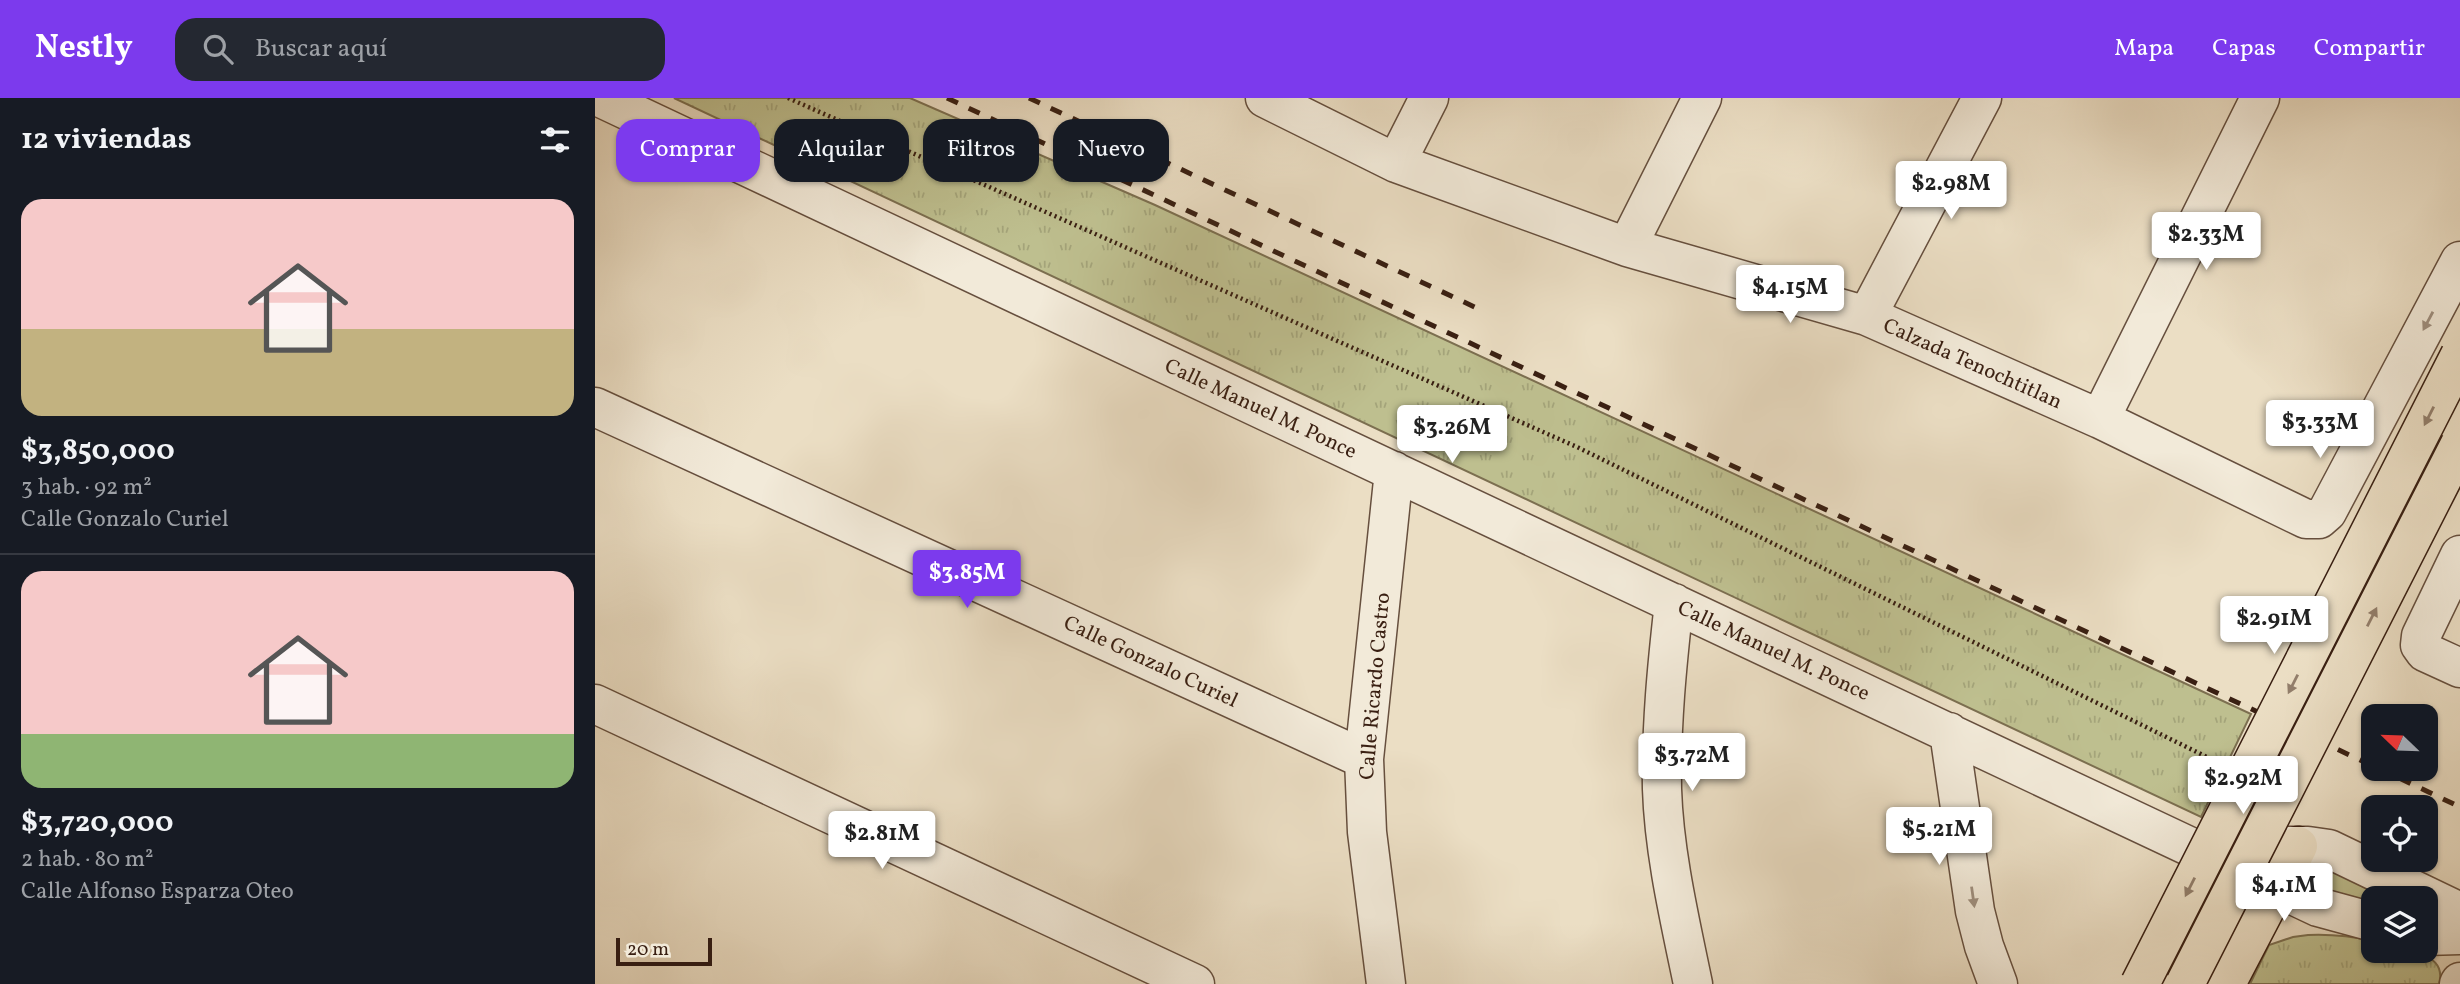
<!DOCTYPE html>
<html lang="es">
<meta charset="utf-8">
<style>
:root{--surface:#171b24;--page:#242831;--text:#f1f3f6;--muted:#9ea1a6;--line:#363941;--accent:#7c3aed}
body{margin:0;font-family:Vollkorn,serif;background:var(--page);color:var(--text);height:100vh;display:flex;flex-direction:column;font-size:26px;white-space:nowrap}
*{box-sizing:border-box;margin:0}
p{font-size:23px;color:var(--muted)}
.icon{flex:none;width:38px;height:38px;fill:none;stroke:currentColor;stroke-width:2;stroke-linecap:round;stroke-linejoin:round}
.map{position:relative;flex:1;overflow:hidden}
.details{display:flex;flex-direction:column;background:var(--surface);width:595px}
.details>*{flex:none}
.hud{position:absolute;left:21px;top:21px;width:665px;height:63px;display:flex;gap:14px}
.needle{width:46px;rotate:293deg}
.tools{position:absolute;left:1766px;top:606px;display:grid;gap:14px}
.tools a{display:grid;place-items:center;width:77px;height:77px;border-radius:14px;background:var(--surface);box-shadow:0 2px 5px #0004;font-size:35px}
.scale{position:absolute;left:21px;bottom:18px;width:96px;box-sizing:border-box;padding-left:7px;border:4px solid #391f12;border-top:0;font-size:19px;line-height:24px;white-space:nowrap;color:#391f12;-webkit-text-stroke:5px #f2ead9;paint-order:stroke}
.price{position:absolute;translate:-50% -60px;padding:0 16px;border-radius:7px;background:#fff;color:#222;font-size:23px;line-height:46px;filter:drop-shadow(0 2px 4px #0008)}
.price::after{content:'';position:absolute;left:50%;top:42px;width:21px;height:16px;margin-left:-10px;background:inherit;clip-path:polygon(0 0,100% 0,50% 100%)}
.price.selected{background:var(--accent);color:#fff}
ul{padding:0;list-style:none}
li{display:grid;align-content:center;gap:14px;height:371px;padding:0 21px}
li+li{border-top:2px solid var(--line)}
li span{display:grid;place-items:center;height:217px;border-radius:21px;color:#555}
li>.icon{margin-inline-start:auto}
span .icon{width:126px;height:126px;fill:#fffc;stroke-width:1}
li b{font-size:30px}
h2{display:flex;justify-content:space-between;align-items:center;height:84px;padding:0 21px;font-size:30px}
.tag{padding:0 24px;border-radius:21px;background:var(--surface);box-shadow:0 2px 5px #0004;font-size:24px;line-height:63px}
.tag.selected{background:var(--accent);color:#fff}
header{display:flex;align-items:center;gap:42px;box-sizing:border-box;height:98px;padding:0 35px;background:var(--accent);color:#fff}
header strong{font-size:33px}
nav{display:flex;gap:38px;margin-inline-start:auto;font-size:24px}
.search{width:490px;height:63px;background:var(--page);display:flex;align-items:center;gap:18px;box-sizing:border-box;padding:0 24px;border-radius:21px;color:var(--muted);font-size:26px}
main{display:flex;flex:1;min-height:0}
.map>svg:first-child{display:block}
.green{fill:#bebf8f;stroke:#7c6f50;stroke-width:2}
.park{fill:url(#park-tufts);stroke:#7c6f50;stroke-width:2}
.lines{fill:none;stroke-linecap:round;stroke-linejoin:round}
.minor-casing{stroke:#664f3e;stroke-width:41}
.major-casing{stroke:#391f12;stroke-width:41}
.path{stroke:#391f12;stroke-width:4.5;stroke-dasharray:2 3.5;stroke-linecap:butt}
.minor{stroke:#f2ead9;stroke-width:38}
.major{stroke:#ebdec4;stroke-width:38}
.rail{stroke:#391f12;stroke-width:5;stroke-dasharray:12 12;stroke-linecap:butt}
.major-bridge-casing{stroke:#391f12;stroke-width:41;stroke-linecap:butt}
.major-bridge{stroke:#ebdec4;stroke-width:38}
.oneway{fill:#9f8f7f}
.oneway2{fill:#927e6b}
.labels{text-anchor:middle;stroke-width:6;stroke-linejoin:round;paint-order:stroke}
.street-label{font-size:21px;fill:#391f12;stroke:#f2ead9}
</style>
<header>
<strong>Nestly</strong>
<div class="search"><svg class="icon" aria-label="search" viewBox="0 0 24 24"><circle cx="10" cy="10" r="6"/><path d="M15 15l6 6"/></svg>Buscar aquí</div>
<nav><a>Mapa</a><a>Capas</a><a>Compartir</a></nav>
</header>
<main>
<section class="details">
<h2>12 viviendas<svg class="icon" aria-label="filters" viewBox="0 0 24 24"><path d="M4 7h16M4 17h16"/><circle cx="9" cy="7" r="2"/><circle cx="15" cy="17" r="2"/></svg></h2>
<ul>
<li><span style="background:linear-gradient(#f6c9c9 60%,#c2b280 0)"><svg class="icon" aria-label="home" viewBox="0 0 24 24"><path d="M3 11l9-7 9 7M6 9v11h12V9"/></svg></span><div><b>$3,850,000</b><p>3 hab. · 92 m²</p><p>Calle Gonzalo Curiel</p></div></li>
<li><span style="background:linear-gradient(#f6c9c9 75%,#8fb573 0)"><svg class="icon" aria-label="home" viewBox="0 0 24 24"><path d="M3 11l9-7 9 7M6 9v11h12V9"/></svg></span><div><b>$3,720,000</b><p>2 hab. · 80 m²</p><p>Calle Alfonso Esparza Oteo</p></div></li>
</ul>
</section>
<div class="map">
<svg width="1865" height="886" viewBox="0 0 1865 886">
<defs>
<pattern id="park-tufts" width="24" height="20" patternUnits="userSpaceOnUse" patternTransform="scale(1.75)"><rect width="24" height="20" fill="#bebf8f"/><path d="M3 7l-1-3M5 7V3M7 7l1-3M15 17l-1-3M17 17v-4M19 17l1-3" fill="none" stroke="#a4a47a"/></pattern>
</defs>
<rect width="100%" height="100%" fill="#ebdec4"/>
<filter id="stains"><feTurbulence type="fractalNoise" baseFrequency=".00286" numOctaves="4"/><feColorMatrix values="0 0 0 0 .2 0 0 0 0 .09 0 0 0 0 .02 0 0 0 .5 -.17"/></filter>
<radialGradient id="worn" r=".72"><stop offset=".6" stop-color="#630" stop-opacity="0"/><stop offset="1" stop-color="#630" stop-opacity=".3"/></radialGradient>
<path class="green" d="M1733 769 1805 800H1778V812L1723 791 1722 778Z"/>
<path class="park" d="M79 0H315L560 107 1656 616 1606 719Z
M1713 837C1735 836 1756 838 1778 843V852C1800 852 1854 850 1844 886H1655L1674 847 1698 839Z"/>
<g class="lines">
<defs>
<path id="minor" d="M6 0 1723 809 1778 824
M670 0 801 65 1032 149 1272 218 1505 321 1711 421H1724L1732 414 1865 163
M801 65 834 0
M1032 149 1107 0
M1272 218 1387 0
M0 309 769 661
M1505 321 1665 0
M1865 457 1826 538 1825 547 1830 554 1865 570
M1079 505C1072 567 1066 628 1067 691 1069 755 1085 823 1098 886
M0 606 600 886
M1354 634 1380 813 1389 848 1403 886
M1669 748H1713L1734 751 1865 814
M1830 838 1865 837
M791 886 772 734 769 661 799 373
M1864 886 1865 884"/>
<path id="major" d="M1631 886 1703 748"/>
</defs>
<use href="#minor" class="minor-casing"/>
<use href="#major" class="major-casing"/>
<path class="path" d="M193 0 982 349 1620 663"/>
<use href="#minor" class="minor"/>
<use href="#major" class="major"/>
<path class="rail" d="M352 0 1778 668
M434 0 886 212
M1783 670 1865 709"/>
<defs>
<path id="major-bridge" d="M1545 886 1865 257
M1590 886 1865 346"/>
</defs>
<use href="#major-bridge" class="major-bridge-casing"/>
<use href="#major-bridge" class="major-bridge"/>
</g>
<defs><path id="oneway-solid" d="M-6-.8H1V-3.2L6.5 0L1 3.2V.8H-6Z" transform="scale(1.75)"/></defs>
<g class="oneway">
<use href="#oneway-solid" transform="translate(1833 223) rotate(118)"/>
<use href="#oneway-solid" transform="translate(1378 799) rotate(82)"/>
</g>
<g class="oneway2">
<use href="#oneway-solid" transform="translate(1834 318) rotate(117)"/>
<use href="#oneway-solid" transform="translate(1777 519) rotate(-63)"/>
<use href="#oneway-solid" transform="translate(1698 586) rotate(117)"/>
<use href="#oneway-solid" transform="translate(1595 789) rotate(117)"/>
</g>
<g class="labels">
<g class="street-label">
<text transform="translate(1378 265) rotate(24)" y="7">Calzada Tenochtitlan</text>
<text transform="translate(666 310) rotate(25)" y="7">Calle Manuel M. Ponce</text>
<text transform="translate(1179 552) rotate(25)" y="7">Calle Manuel M. Ponce</text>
<text transform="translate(556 563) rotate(25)" y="7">Calle Gonzalo Curiel</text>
<text transform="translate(779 588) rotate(-85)" y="7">Calle Ricardo Castro</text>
</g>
</g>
<rect width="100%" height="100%" filter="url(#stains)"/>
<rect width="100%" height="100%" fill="url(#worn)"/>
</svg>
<div class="tools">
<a><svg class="needle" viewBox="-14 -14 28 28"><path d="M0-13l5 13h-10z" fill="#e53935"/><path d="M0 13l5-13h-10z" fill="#9ea1a6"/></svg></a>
<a><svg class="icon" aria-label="locate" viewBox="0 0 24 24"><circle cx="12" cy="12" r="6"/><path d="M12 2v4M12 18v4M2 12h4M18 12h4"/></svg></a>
<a><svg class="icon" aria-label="layers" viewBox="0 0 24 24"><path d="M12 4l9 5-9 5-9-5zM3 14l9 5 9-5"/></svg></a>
</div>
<div class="scale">20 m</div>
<b class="price" style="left:1356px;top:123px">$2.98M</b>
<b class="price" style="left:1611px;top:174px">$2.33M</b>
<b class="price" style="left:1195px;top:227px">$4.15M</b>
<b class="price" style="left:1725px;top:362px">$3.33M</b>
<b class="price" style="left:857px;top:367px">$3.26M</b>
<b class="price selected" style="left:372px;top:512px">$3.85M</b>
<b class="price" style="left:1679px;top:558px">$2.91M</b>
<b class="price" style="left:1097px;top:695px">$3.72M</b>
<b class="price" style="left:1648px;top:718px">$2.92M</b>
<b class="price" style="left:1344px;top:769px">$5.21M</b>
<b class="price" style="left:287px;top:773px">$2.81M</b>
<b class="price" style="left:1689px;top:825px">$4.1M</b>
<div class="hud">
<a class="tag selected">Comprar</a>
<a class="tag">Alquilar</a>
<a class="tag">Filtros</a>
<a class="tag">Nuevo</a>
</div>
</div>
</main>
